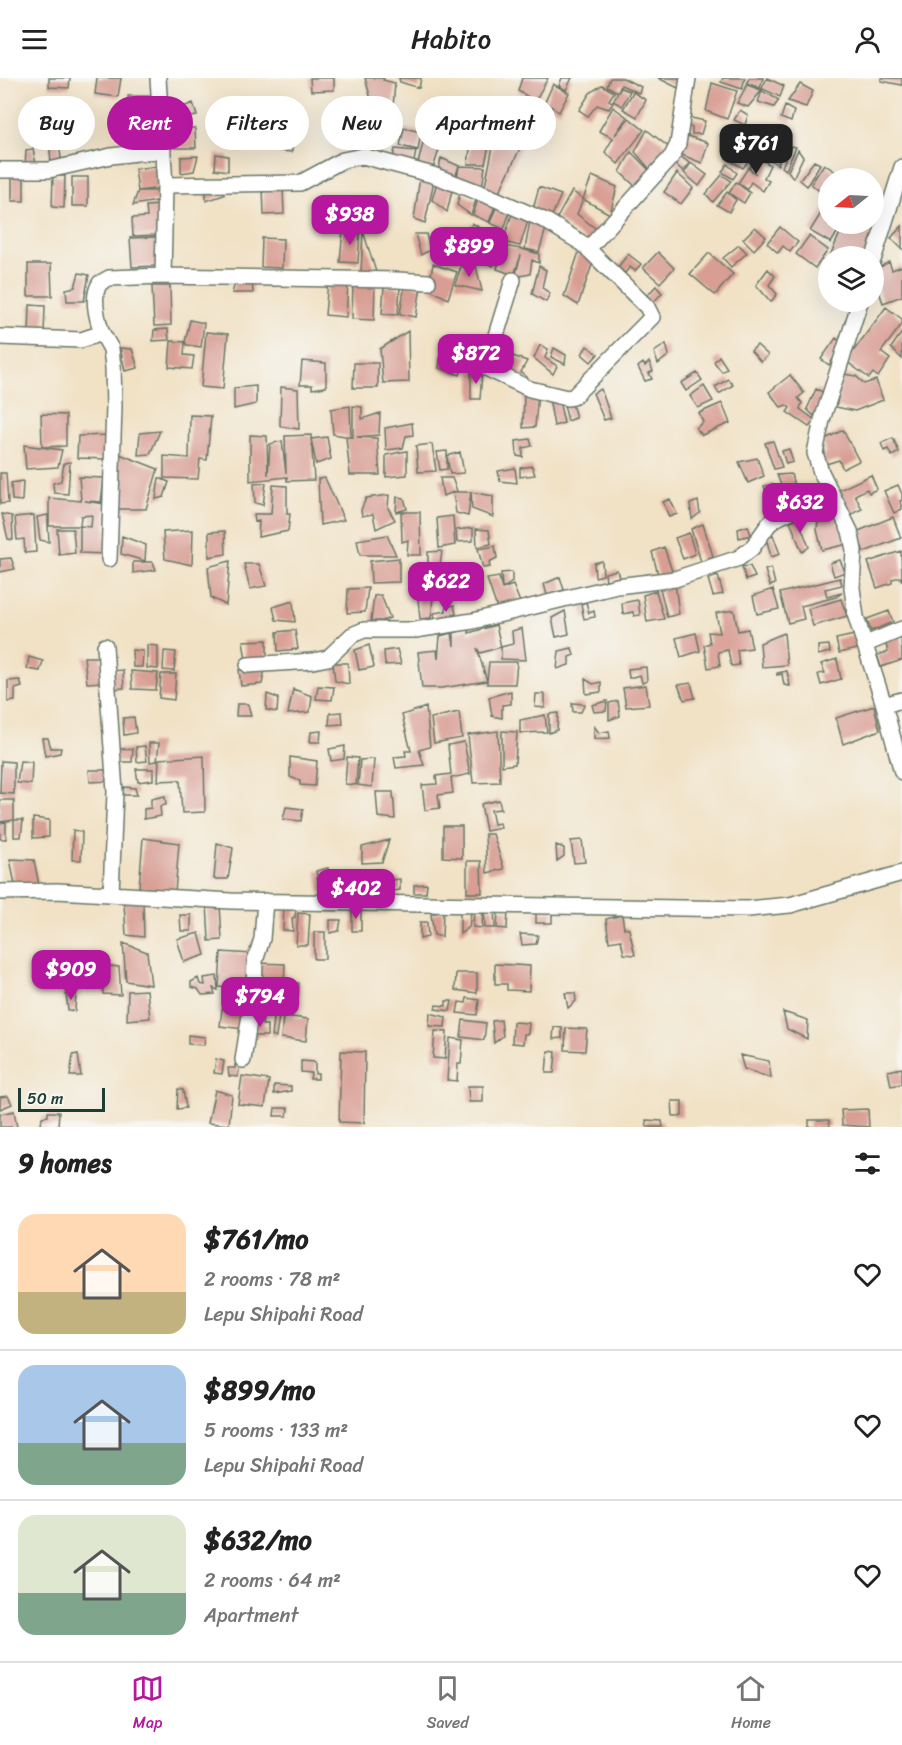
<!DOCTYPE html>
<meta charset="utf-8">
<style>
:root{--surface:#fff;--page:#f2f2f2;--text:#222;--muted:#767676;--line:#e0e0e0;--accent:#b5179e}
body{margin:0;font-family:Sriracha,sans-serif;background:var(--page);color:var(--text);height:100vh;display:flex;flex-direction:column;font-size:22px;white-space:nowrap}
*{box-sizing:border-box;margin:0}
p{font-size:20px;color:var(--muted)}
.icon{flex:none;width:33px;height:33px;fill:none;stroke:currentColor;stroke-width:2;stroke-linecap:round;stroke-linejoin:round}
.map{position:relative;height:1049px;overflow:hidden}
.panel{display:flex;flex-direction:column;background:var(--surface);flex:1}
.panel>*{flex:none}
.guide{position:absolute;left:18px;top:18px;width:600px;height:54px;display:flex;gap:12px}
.needle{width:39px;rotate:252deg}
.tools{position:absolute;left:818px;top:90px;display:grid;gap:12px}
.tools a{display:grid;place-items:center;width:66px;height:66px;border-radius:50%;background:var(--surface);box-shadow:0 6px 24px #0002;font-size:30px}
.scale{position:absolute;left:18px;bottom:15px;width:87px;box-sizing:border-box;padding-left:6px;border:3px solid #1f3d34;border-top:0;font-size:16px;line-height:21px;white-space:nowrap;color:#1f3d34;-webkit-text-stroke:4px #f6f6f2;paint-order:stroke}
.price{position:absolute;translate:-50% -51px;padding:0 14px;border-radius:12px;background:var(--accent);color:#fff;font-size:20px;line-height:39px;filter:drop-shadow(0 2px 3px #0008)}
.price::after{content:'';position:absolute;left:50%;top:36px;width:18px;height:14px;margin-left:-9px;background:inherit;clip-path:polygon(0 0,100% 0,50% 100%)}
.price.active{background:#222;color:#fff}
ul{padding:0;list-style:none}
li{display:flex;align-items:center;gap:18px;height:150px;padding:0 18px}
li+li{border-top:2px solid var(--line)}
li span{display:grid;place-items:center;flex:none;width:168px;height:120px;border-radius:18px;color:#555}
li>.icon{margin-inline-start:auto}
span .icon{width:72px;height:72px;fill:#fffc;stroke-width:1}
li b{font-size:26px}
h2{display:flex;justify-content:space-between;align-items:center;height:72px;padding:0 18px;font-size:26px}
.chip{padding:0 21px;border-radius:27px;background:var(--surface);box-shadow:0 6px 24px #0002;font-size:21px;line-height:54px}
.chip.active{background:var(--accent);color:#fff}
header{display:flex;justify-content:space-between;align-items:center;height:78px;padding:0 18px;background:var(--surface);font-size:27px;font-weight:600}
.dock{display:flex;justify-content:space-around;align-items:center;height:84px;border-top:2px solid var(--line);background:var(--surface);font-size:16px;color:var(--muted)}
.dock a{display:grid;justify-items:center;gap:3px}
.dock .active{color:var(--accent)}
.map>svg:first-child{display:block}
.building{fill:#d89d93}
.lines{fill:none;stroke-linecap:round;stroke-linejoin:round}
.minor-casing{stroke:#687767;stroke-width:18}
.minor{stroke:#fff;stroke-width:15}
</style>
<header><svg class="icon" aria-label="menu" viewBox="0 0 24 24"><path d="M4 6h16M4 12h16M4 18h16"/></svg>Habito<svg class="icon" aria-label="person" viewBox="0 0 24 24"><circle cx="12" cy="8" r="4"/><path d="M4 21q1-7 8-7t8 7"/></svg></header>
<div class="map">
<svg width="902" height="1049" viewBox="0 0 902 1049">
<rect width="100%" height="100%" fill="#f6f6f2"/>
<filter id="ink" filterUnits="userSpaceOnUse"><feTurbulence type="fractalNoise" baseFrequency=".0167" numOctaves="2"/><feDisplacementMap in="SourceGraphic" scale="12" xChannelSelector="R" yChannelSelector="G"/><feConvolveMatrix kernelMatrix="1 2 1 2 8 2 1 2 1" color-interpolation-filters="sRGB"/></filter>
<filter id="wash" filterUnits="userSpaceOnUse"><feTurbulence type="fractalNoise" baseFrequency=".008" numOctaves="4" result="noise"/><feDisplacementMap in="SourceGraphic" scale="24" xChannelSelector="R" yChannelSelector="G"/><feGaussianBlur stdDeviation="1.35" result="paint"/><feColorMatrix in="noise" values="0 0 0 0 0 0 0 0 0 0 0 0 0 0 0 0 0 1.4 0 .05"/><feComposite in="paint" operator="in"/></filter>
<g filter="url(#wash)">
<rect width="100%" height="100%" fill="#f1e2c6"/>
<g id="blocks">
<path class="building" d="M49 0H70L69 10 49 9Z
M97 0H121L118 19 95 16Z
M310 0H334V12L311 13Z
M365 0H384L383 2 395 5 393 29 374 32Z
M399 0H421L419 10 400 4Z
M522 0H548L535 23 518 13Z
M562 0H572L566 12 559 8Z
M610 0H623L641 9 639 15 621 7 618 14 621 10 630 13 622 28 613 23 618 14 607 8Z
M658 0H682L678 10Z
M723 0H745L742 11 721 4Z
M749 0H763L760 10 747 5Z
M767 0 784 8 780 19 763 11 748 29 737 25 747 7 761 12Z
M881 0H902V7L881 3Z
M712 5 737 13 727 41 706 33Z
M553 6 569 15 559 34 545 24Z
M800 6 813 13 806 29 788 23Z
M602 7 614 14 609 22 613 25 609 31 597 27 588 38 579 32 590 15Z
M762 13 779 22 774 29 758 24Z
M633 14 646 22 637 39 623 31Z
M128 18H154L155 37 135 40 153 39 157 66 128 70 124 43 132 42Z
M193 25 197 38 174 42 171 34Z
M785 28 794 33 791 44 781 40Z
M613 29 627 39 615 57 629 40 644 52 618 86 605 74 613 60 599 53Z
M740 32 748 37 745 47 734 42Z
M687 39 705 43 701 56H692V50L686 46Z
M474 41 494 45 485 86H468Z
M290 42V57L281 60 278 44Z
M173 50H195L196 70H174Z
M404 50 421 54 418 72 400 68Z
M647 52 671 71 653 95 635 74Z
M425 56 442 62 432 94 417 90Z
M58 57 62 88 51 85 49 61Z
M688 58 708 65 702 85 682 77Z
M495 59 522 66 498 117 484 112Z
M278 66 292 67V74L279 73Z
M791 68 796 69 786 92 782 89Z
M765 69 780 79 778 87 762 76Z
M33 71 36 86 25 90 26 72Z
M395 71 416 73 413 89 392 83Z
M798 72 803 79 793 100 788 93Z
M732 73 749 82 743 90 726 80Z
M631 74 649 92 635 108 620 94Z
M216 76 228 78V93L215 91Z
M678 76 689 85 683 93 673 84Z
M198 78 194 93 181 95V79Z
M758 79 770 87 764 100 769 103 763 113 751 104 747 111 738 105 748 90 756 96 749 90Z
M441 80 459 88 485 89 482 110 457 101 459 88 454 102 437 99Z
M814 83 820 86 807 108 800 102Z
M691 85 707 97 699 108 684 95Z
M727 86 737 95 733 101 722 94Z
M824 86 837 95 835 100H828V120L811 106Z
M158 88 161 110 138 113H160L157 123 133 127 138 113 135 91Z
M12 92H24V123H12Z
M677 95 693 110 681 126 664 114Z
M722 97 731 103 713 124 706 116Z
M53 98H65L64 130 52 129Z
M435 98 425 145 414 141 420 99Z
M592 98 617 109 610 136 583 121 577 136 600 154 588 164 570 152 557 140 572 113 583 121Z
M72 99H88V128H72Z
M437 104 453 109 447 134 432 122Z
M736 104 750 115 744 125 729 115Z
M206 108H222L224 117 206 123Z
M263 109H283L284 136 264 137Z
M539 109 561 117 550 142 533 132Z
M727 114 736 122 729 134 717 127Z
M460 115 476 122 471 137 457 127Z
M479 118 496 125 489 144 473 137Z
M159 127 160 157 133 158 132 140 147 139 146 128Z
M497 127 510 134 504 151 490 145Z
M823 132 828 134V146H838V153L831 165 810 153Z
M513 133 529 140 520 168 503 164Z
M530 143 547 147 539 174 525 171Z
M472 145 500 162 493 188 481 183 480 175 464 167Z
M844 146 859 152 866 147 879 151 871 178H830Z
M902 148V171L891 160Z
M755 149 766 159 754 172 743 161Z
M780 149 798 164 790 174 783 168 778 175 767 165Z
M343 150 360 151 358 185 340 184Z
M363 153 377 197 361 194Z
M415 156H426L430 172 421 177Z
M809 158 828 172 815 190 796 176Z
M156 159 158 188 132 189 130 160Z
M439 159 462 164 457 183 436 173Z
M262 160 283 161 282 190 261 189Z
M739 167 747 175 731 189 723 180Z
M503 168 522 171 539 176V185L532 182 530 196 515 199 521 177 514 197 497 191Z
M579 174 594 181 578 227 564 218Z
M658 174 674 190 660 205 643 190Z
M709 175 733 196 715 217 690 196Z
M628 176 641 186 635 193 630 189 625 195 618 189Z
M889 184 892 192 902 188V218L883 225 874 199 878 197 880 189Z
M28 186H51L52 218H28Z
M433 186 457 194 448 221 431 212 430 202Z
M461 188H476L482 213 455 207Z
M539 188 546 192 542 210 550 215 546 224 532 216Z
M768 191 775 198 769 207 777 216 771 224 756 207Z
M79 195 89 197 84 223H67L66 211 75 209Z
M236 202H252L253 215H232Z
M328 203 348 205 346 239 325 237Z
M353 204 375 205 374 242 352 241Z
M405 206 421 209 416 239 400 236Z
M152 208H170L171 247 154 248Z
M384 208 400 210 398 237 382 236Z
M656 208 662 215 651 227 644 221Z
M30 227 45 228 44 256 29 255Z
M886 229 902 241V246L881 274 890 281 878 299 873 295 869 300 846 283Z
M190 242 204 245 201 269 187 267 185 264Z
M168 251 169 262 153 263 154 252Z
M408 253 409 304 383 305 380 271Z
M206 254 228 256 223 311 201 309Z
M902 254V281L891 270Z
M836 260 843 266 829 287 821 281Z
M171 263 185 264 184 277 194 278 192 291 169 289Z
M666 266 669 277 658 286 654 274Z
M540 267 548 271 545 280 557 288 553 296 534 280Z
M757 267 768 277 761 284 751 273Z
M587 268 598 276 591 284 582 276Z
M120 270 132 271 138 290 125 293Z
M554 270 566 277 565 286 551 279Z
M456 271 467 277 460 297 439 290 441 276 449 278Z
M513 278 527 283 521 294 527 299 521 305 504 295Z
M719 278 727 290 722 294 714 284Z
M302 283 326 285V309L312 311V307H300Z
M649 284 653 293 649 295 652 301 645 303 638 289 643 285 645 288Z
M354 285H378V310H353Z
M471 294 482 295 480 321H471Z
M697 295 702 302 686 313 681 305Z
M843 296 856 298 864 306 876 302 883 322 855 333 836 329Z
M790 297 804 315 798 320 802 325 800 331 815 342 809 349 787 334 790 330 786 327 781 329 769 314Z
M728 301 733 307 719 316 715 309Z
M256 308V326L234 331V310Z
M704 308 713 323 698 330 690 318Z
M281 309 298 311 299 351 280 348Z
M601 311 611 340 604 342 593 315Z
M816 311 825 315 814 338 807 331Z
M524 314 538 315 535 349 523 350Z
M558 318 564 345 554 348 549 320Z
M572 325 576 340 568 343 564 327Z
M722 325 730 345 702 357 696 350 703 344 699 335Z
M350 328 351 359H353V328L362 329V341L380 335 379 357 357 359 377 360 380 397H350L346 359H351L333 356 331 331Z
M41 336 66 337V368L42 369Z
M190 337 211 338 207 382 200 381 198 401 164 400V378L189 380Z
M412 345 413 357 406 358 403 370 386 372 385 350Z
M843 352 859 383 843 391 839 382 826 386 822 379 825 375 823 362Z
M160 353 150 376 138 377 140 355Z
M111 357 108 381 77 380 78 358Z
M250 357 267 358 268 397 270 366 282 363 286 395 285 358 311 357 314 402 287 403V399L250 403Z
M327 359 331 381 316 386 311 361Z
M893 360 899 374 892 378 888 371 884 373 881 365Z
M530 361 532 368 523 370V379L517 378 516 363Z
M773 363 782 389 774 391 765 365Z
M432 366 436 393 418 394 416 368Z
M24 367 62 372 58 389 26 391Z
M789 371 793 384 786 386 782 373Z
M407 373V397L386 399V377Z
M447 373V391L440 392 437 374Z
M460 374 464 395 450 396 447 378Z
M117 375 158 391 146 431H117Z
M757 380 764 398 748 405 739 384Z
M70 384 68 416 54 415 53 405 61 403 64 385Z
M532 388 535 397 520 399V390Z
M515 390 517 405 500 403 498 393Z
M0 395H6L8 425 0 426Z
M791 396 797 418 787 422 777 397Z
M871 397 877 411 869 415 867 411 855 417 862 431 850 437 839 412Z
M79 399 104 400 101 424 85 423 105 426 106 476 80 475V448L91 449 92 437 81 438 80 448H49V420L81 423Z
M159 400 169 404 164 419 156 421Z
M325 400 344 442 320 447 318 401Z
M440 400H452L457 413 443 418Z
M23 403 22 423 12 422 11 405Z
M266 405 263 427 255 425 254 406Z
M773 406 778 422H781L784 430 772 431 764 408Z
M273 407 287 408V436H290L288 453 258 459 259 443 255 444 254 436H271Z
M898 407 902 416V422L900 423 902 431 894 435 884 413Z
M453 414H471L468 438 456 435Z
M471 414 493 418V439L472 431Z
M389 417 388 430 395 442 376 451 373 436 362 438 361 432 366 420Z
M397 419 404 420 407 431 396 434Z
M670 421 677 436 669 439 663 424Z
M698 423 700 435 692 441 690 426Z
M401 434H420L421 477H407L408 462 402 464Z
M834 435 848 466 822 472 817 452 818 441Z
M2 436 12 438 13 462 8 461Z
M34 437 36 474 25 475 24 461 17 462 15 439Z
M48 437V448L49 464 40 462 37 439Z
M453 438 455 467 439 470 437 440Z
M893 439 901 460 864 474 856 454Z
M798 440 809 469 802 474 790 443Z
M703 446 713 478 701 484 691 451Z
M748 448 751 457 739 460 738 451Z
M473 450V463L457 464 456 452Z
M57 451H73L75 475 59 477Z
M476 451 489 452 491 466 477 469Z
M193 452 192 487 165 481 163 454Z
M225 453 226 476 209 479V454Z
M689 455 695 476 683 481 675 460Z
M387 457 396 477H360L357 462Z
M773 457 780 476 771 479 766 459Z
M122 458 146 467 145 483 121 476Z
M495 468 497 480 489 484 490 489 483 490 478 471Z
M664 469 673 496 659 500 652 474Z
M442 473 440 487 428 486V474Z
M901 473 902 503 900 499 892 501V505L877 510 868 484Z
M11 480 15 491 0 494V481Z
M399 480V504L371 505 370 483Z
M840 482 845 494 834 498 830 485Z
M230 483 226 527 211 520 208 489Z
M602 483 603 497 595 499 594 485Z
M133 484H153L156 492 133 495Z
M244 486H259L266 508 250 511Z
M440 487 444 506 413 512 409 495Z
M750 488 755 499 746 502 742 489Z
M771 490 775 506 770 508 765 492Z
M617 492 619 499 606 503 605 495Z
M512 494V504L502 511 513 507 520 524 498 533 487 501 499 499 502 511 501 495Z
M718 498 723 516 713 518 708 501Z
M560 499 564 512 547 517 544 506Z
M840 500 842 507 825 511 827 519 842 515 836 519 801 528 804 541 788 545 780 515Z
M675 506 679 536 667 539 660 510Z
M368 510 365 534 347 535 348 511Z
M773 511 779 531 757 536 753 518Z
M656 513 664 541 647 544 643 517Z
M381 517 390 540 382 543H371L374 518Z
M433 518 431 540 420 541 418 521Z
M841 521 847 538 813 548 808 531Z
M638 522 640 537 634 538 633 534 623 536 622 525Z
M293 523 295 544 276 542 273 529Z
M586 524 589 535 594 533 595 539 584 541 581 526Z
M454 527 456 536 435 542 434 535 446 533V529Z
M734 532 738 553 748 551 752 570 737 572 739 587 731 588 728 572 718 574 720 588 708 590 704 567 710 565 708 554 720 555 716 535Z
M565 533 569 556 556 559 552 540Z
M889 533 893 544 871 553 867 541Z
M496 547 501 569 513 566 512 553 522 550 526 582 501 581V569L480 575 477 570 487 603 489 584H517L515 606H487V603L442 610H422L418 574 437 572 438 581 440 558 452 555 454 568V555L469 550V555Z
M295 552 298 571 278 573 277 554Z
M696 555 700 573 681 579 676 560Z
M784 555 787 587 762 589 760 565Z
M859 556 862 570 839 575 836 561Z
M901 557 902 582 881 589 877 577 888 574 885 563Z
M267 562V581L246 582 243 563Z
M147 567 158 568V591L147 590Z
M369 567 374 589 359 592 355 572Z
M829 567 830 574 818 577V568Z
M572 570 574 577 569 579V587L557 591 559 573Z
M397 571 401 586 385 587 384 573Z
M132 572 143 573 142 589H133Z
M164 573 176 574 174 593 163 592Z
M29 579 43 583 40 593 27 591Z
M84 579H101L104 604 87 605Z
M837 581 841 601 821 607 818 596 825 595 821 586Z
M333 585H348L349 606 335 603Z
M646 589 647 603 642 605 640 597 629 600 628 591Z
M265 591 262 606 241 608 239 592Z
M123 592 124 610 113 611 111 593Z
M131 593 158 595 156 612 132 611Z
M787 593 790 608 784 607 782 596 777 597V595Z
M161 596H176L174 622 159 620Z
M585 601 593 606 601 604V614L586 616Z
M20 602 22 609 15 611V623L8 624V603Z
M691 605 695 620 684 622 678 607Z
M646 607 649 627 626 629 623 610Z
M318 608 334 609 332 622 316 621Z
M293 611 312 618 310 634 288 636Z
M511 613V626L502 627V640L492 638 489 619Z
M267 616 278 620 277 634 266 632Z
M536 616H545V630L535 629Z
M607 623 606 633 594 634 592 627Z
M618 623 620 638 609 642V625Z
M572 625 585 626 581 634H573Z
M237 626H248L251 638H236Z
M874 628 880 652 843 666 836 640Z
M426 629 430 669 419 672 424 687 396 690 394 679 406 678 405 673H411L402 637Z
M342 634 343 646 329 647 330 635Z
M459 634 462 660 434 665 431 640Z
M558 635 557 652 549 655V636Z
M545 637 547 654 520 655V642Z
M134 639 136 655 124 657 123 640Z
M594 648 599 655 609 653 610 660 594 661Z
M321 653 320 664H310L311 654Z
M498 653 500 704 473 705 468 657Z
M502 653 517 654 515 686 502 688Z
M42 660H48L51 670H61L60 675 45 678Z
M464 664 470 696 451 700 453 715 438 717 440 730 425 732 422 707 437 706 436 698 451 696 448 667Z
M149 665H159L157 683 150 684Z
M145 668 147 683 137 684 136 669Z
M345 668 344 681 331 683 329 671Z
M114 671H133L132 684H115Z
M204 678 205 734 182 735 180 702 158 703 159 681Z
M290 679 317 683 315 708 300 707V703L290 699Z
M347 679 358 680 356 707 345 706Z
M374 681 372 709 358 707 360 682Z
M1 683 14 684V716L0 715Z
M20 683 32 684 31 706 17 705Z
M136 691H153V702L138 704Z
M89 692H111L110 703 90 704Z
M124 709 135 710 137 717H122Z
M376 714H393L395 741 378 739Z
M165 718 166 727 160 728 161 738 144 741V731L151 730V721Z
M0 722H14V742L0 744Z
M499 722 501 731 491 732 494 746 500 745 501 750 486 753 481 726Z
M286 729 303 731 301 743 283 741Z
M33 740 49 742V759L33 760Z
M14 742H23L21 759H14Z
M6 744V761H0V745Z
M443 748H462V780L443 779Z
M73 752 82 754 81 782H72Z
M485 756H493L504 791 487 795Z
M143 760 179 765 175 815 139 809Z
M389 762 382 784 362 785V769Z
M582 762 585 784 574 785 571 763Z
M217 765 233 770 228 801H214Z
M556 767 564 770V778L557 783Z
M10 781 34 782 39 807H15Z
M467 783H481L482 815H467Z
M328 790 330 814H320L316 793Z
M355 796 354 814 348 815 345 797Z
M400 801V812L392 813 391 802Z
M427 806 426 815H414V807Z
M143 823 144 859 126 857 124 825Z
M207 826H220L222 862 209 863Z
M284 826H297L295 839 292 840 293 853 283 852Z
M474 830 483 831 482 850 473 849Z
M484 830H494L495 850H485Z
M352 831 361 832V853H352Z
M498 831 508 832 507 851 497 850Z
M443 833 442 859 434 857 431 836Z
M552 833V845H536V834Z
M471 834 469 849 460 856V835Z
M298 835 310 836 308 867H296Z
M180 837H191V853H181Z
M622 837 624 850 629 851 635 877 624 876 621 862 609 864 606 841Z
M330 842H341L339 853 330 855Z
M420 844H427L428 859 420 861Z
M314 854H325V881H314Z
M199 855 205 877 184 884 177 861Z
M520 856 538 857 536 866 522 867Z
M123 865 147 874 151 907 126 903Z
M221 874 253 876 251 910 219 909Z
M257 885 285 886 284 905H299L298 918 256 916Z
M495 886 530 888 529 913 507 912V906H495Z
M102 887 119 889 121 917 103 916Z
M456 895H477V915L455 912Z
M217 898 218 912 213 910 215 916 202 917 198 911 191 909V904L198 900 200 906 205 907 204 900Z
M147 912 150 940 127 942 128 913Z
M76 914 75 933 68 932 66 916Z
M565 915H575L576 923 568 930Z
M467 920 479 922 477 937 457 935 459 924 466 925Z
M446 923H452L450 933 435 931 436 927 446 928Z
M222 931 246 934 244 951 220 948Z
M783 934 808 942 807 961 787 951Z
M430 935 446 939 445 949 429 948Z
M255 938 263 940 262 947H267V958H254Z
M279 938 276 959 272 958 274 939Z
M283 938 308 941 306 963 281 960Z
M463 942 486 945 484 962 461 959Z
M501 942 503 958 494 965 492 943Z
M513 944 529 945 528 956H524L523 966 512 965Z
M554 949 562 950V960L553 961Z
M566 950 587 951 585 973 565 972Z
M435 953 447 954 445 981 433 980Z
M188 957 205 959 204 967 188 966Z
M450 960 463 962 461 986H458L457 1003 447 1002Z
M341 973 365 974 364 1045 339 1044Z
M548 973 556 974 554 995H546Z
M78 976 81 998H70L73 977Z
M740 977 769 983 771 1000 744 991Z
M216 981 224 983 222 996 214 995Z
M301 983 315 984V996H318V1001H310L311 995 301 994Z
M235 987H240L238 999 229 998 228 990H235Z
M902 990V1006L891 1008 888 993Z
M242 998 269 1002 265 1029 238 1026Z
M274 1007 291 1008V1013L274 1016Z
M468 1008H483V1024H469Z
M178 1011 183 1012 186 1030 177 1031Z
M215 1012 232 1017 229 1047 208 1045Z
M8 1018 12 1026 0 1031V1019Z
M672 1023H682V1038H673Z
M275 1030H288L287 1038H274Z
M868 1031 869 1049 842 1047 841 1032Z
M14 1033 17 1049H0V1036Z
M48 1034H59L58 1048 41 1047 42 1039 48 1038Z
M646 1042 662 1043 663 1049H647Z
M809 1042H829L830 1049H809Z"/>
</g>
</g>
<g filter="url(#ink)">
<use href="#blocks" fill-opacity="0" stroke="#687767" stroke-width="1.5"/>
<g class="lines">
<defs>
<path id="minor" d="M158 0 165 107 163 198
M0 92H49L111 78 163 72
M165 107 300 105 343 82 363 78 433 97 491 119 546 143 580 164 588 171 672 78 678 66 688 0
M873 182 902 89
M513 202 486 290 530 311 567 320 573 319 652 239 647 229 588 171
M860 224 822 342 815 375 821 394 850 453 854 472 852 510 856 539 884 627 902 694
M102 255 111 271 113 289 114 329 109 481
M0 259 81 262 102 255C97 240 91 219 100 205L109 200 163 198 398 202 428 204
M866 566 902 551
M105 568 115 714 111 816
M248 587 313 583 328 580 352 557 364 552H415L473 543 617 508 675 501 739 480 752 470 769 446 777 440 797 430 832 417
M884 627 902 622
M0 814 57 813 231 823 748 831 790 827 902 795
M243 982 254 911 255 883 262 861 265 823"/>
</defs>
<use href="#minor" class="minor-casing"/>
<use href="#minor" class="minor"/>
</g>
</g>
</svg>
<div class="tools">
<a><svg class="needle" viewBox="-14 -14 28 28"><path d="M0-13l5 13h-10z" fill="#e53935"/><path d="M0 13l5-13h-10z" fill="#767676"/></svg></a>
<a><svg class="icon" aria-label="layers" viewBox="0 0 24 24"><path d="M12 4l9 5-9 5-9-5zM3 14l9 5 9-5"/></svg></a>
</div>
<div class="scale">50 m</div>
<b class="price active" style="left:756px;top:97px">$761</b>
<b class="price" style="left:350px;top:168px">$938</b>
<b class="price" style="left:469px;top:200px">$899</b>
<b class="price" style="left:476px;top:307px">$872</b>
<b class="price" style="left:800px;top:456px">$632</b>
<b class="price" style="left:446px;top:535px">$622</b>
<b class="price" style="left:356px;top:842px">$402</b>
<b class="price" style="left:71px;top:923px">$909</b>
<b class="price" style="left:260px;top:950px">$794</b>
<div class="guide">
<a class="chip">Buy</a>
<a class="chip active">Rent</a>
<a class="chip">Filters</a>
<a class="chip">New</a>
<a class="chip">Apartment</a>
</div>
</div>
<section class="panel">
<h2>9 homes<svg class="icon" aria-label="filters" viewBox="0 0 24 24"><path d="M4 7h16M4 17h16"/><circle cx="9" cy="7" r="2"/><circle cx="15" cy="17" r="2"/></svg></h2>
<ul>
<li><span style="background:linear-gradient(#ffd9b3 65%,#c2b280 0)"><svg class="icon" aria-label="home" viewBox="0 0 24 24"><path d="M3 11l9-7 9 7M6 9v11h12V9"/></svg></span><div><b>$761/mo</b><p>2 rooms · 78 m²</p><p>Lepu Shipahi Road</p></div><svg class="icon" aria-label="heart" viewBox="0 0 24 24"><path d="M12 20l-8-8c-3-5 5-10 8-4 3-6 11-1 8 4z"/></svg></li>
<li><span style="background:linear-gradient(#a9c7e8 65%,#7fa58c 0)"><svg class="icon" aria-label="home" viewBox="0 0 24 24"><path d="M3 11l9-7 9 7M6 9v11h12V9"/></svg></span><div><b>$899/mo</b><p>5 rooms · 133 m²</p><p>Lepu Shipahi Road</p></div><svg class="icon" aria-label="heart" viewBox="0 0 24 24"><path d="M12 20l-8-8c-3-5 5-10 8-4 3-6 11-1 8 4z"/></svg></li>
<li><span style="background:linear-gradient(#dfe7d0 65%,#7fa58c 0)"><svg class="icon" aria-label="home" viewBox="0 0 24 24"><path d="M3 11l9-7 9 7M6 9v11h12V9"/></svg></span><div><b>$632/mo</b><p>2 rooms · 64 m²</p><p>Apartment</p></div><svg class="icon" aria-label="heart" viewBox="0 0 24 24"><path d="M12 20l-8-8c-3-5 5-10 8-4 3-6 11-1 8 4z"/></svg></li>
</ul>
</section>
<nav class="dock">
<a class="active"><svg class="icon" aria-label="map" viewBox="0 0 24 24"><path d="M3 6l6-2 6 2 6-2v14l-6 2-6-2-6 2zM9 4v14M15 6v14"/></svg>Map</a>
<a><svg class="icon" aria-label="saved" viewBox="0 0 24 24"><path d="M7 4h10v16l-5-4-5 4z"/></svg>Saved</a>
<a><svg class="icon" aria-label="home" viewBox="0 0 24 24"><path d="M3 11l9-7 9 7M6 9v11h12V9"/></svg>Home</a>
</nav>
